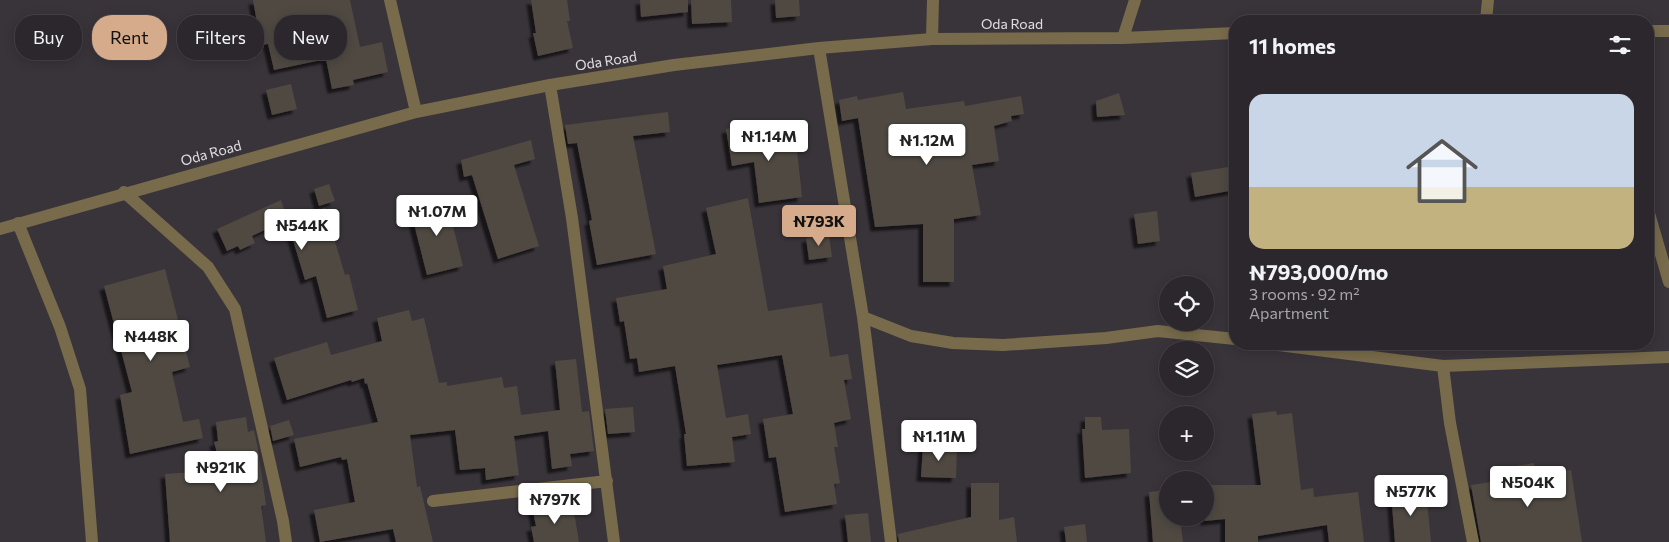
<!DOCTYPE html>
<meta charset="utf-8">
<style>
:root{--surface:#2b272c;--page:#373338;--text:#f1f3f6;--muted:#a6a5a9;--line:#474448;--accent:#d6ab8b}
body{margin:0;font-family:Commissioner,sans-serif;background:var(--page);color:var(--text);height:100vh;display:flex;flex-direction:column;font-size:19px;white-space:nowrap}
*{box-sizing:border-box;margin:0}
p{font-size:16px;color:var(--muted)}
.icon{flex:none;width:28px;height:28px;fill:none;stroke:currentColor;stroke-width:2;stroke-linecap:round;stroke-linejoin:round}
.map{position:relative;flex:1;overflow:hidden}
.details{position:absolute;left:1229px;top:15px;width:425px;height:335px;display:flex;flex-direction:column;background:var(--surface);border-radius:20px;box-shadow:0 2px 12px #0003,0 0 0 1px var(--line)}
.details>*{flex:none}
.top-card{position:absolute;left:15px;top:15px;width:475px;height:45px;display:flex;gap:10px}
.fabs{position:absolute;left:1159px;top:276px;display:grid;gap:10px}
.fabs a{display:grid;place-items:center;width:55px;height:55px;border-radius:50%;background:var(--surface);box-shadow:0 2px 12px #0003,0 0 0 1px var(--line);font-size:25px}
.price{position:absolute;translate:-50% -42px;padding:0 11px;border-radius:5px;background:#fff;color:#222;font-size:16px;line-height:32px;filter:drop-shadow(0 1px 2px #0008)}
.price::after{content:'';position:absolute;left:50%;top:30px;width:15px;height:11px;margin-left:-8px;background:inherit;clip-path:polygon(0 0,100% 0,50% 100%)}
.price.current{background:var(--accent);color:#111}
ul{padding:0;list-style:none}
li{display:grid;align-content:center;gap:10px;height:265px;padding:0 20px}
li+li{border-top:1px solid var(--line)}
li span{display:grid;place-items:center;height:155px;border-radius:15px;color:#555}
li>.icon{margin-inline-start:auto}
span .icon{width:90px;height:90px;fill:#fffc;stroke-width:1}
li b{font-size:21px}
h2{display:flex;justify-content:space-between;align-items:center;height:60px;padding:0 20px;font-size:21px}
.pill{padding:0 18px;border-radius:20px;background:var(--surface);box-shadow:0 2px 12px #0003,0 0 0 1px var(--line);font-size:18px;line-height:45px}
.pill.current{background:var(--accent);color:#111}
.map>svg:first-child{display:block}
.building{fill:#504843;filter:url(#shadow)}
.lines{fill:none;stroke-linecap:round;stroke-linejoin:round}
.minor{stroke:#786b4b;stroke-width:12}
.labels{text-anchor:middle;stroke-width:5;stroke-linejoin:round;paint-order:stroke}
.street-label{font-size:14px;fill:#e1dee2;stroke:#39343a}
</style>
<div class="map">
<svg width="1669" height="542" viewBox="0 0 1669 542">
<defs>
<filter id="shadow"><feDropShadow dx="-4.5" dy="4.5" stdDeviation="1" flood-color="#0009"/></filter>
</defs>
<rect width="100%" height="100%" fill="#39343a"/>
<path class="building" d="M253 0H350L360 47 382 42 388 72 353 80 354 85 332 89 326 59 274 70 268 44 261 45Z
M531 0H567L570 21H567L573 48 538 56 533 33H536Z
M640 0H688V12L641 17Z
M691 0H731L732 22 692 24Z
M775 0H799L800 16 776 18Z
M291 84 297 109 272 115 266 90Z
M903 92 906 109 964 101 965 106 1021 96 1024 114 1011 116 1012 121 994 126 999 161 972 165 981 215 954 219V282H923V224L875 227 858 118 842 121 839 100 857 96 858 100Z
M1119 93 1125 115 1097 117 1096 101Z
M668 112 670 132 633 136 656 254 597 265 589 221 592 220 577 143 568 144 565 125Z
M745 125 747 137 795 131 802 197 759 203 754 162 732 166 726 129Z
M531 140 535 159 514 165 539 246 498 259 472 175 464 177 461 160Z
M1235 166V190L1195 197 1191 173Z
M329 184 335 201 319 206 314 189Z
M446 198 463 266 427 275 412 216 416 215 414 206Z
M748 198 768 311 822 303 830 357 848 354 852 379 844 380 851 419 834 423 838 447H834L840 483 834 484 837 504 785 512 776 457 769 458 763 419 793 414 782 355 717 365 726 418 748 414 751 434 732 437 735 462 687 466 684 434H686L675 366 639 372 637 358 630 359 624 321 620 322 616 298 667 289 663 266 716 254 706 208Z
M281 200 288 220 325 208 345 275 349 274 358 310 327 318 316 276 305 280 287 220 252 236 255 243 240 250 238 246 227 251 217 229Z
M1157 211 1160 241 1138 244 1134 214Z
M829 235 832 257 809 260 806 238Z
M165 269 190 367 172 372 183 422 199 419 203 438 130 454 120 395 132 392 104 286Z
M409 310 412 321 424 318 439 383 447 382V386L502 377 504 388 517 386 521 415 560 410 555 361 576 359 582 412 589 411 594 451 570 454 572 466 552 469 548 431 514 436 519 475 486 480 485 468 460 470 455 430 410 435 417 487 420 486 433 542H396L393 529 320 542 314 510 355 502 347 459 342 460 341 457 300 467 294 439 378 422 367 383 365 384 364 378 352 382 351 380 287 400 274 358 327 342 331 355 382 341 377 318Z
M633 407 635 432 608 434 605 409Z
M1276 411 1277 415 1292 413 1301 490 1313 488 1314 497 1358 492 1364 542H1329L1327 525 1258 536V542H1225V519L1205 521V485H1261L1252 414Z
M246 417 248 432 254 430 258 449 266 505 261 506 266 542H170L165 474 223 470 221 456 218 457 214 442 218 441 216 422Z
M1085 417H1101L1102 430 1129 429 1131 473 1085 478 1082 429H1085Z
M289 420 294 435 273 441 270 426Z
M923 446 957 447 956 478 921 477Z
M1534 463 1536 476 1571 470 1582 542H1481L1471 485 1517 478 1516 466Z
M971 483H999V520L1014 517 1017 542H899L898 534 971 517Z
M1426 489 1431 542H1395L1391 493Z
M1168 490V518H1180L1183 542H1153L1149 492Z
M553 504V509L573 506 579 542H534L531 527 536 526 532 507Z
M868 513 871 542H848L845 515Z
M1085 524 1087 542H1066L1064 527Z"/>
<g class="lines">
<path class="minor" d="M390 0 416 112
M1486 21 1488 0
M1648 31H1669
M1123 38 1135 0
M932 39 933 0
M819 48 863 317 891 542
M550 85 572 218 614 542
M124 192 208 267 235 309 283 521 286 542
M1648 210 1669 282
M18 223 60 327 80 389 92 542
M0 229 416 112 550 85 674 65 819 48 932 39 1123 38 1235 33
M863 317 911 336 953 343 1003 345 1106 338 1158 331 1235 339
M1270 344 1443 366 1669 357
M1443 366 1450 423 1473 542
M433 501 607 481"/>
</g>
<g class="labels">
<g class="street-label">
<text x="1012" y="29">Oda Road</text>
<text transform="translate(606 61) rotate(-9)" y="5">Oda Road</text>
<text transform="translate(211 153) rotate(-15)" y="5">Oda Road</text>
</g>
</g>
</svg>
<div class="fabs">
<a><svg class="icon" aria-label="locate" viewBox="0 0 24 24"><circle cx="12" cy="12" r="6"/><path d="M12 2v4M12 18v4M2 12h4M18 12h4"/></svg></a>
<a><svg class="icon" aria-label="layers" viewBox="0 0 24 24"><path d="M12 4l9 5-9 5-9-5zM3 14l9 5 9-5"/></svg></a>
<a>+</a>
<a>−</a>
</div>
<b class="price" style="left:769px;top:162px">₦1.14M</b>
<b class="price" style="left:927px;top:166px">₦1.12M</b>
<b class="price" style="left:437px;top:237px">₦1.07M</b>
<b class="price current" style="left:819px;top:247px">₦793K</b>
<b class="price" style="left:302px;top:251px">₦544K</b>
<b class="price" style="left:151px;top:362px">₦448K</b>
<b class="price" style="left:939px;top:462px">₦1.11M</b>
<b class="price" style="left:221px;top:493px">₦921K</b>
<b class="price" style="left:1528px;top:508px">₦504K</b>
<b class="price" style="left:1411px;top:517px">₦577K</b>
<b class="price" style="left:555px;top:525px">₦797K</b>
<div class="top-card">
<a class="pill">Buy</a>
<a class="pill current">Rent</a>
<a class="pill">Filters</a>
<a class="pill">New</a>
</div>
<section class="details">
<h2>11 homes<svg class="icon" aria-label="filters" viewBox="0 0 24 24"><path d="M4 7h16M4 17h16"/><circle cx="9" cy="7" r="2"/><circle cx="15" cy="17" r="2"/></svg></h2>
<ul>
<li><span style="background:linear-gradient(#c9d6e8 60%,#c2b280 0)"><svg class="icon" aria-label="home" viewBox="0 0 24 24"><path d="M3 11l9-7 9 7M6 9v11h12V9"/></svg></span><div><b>₦793,000/mo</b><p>3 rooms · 92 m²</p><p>Apartment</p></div></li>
</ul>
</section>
</div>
